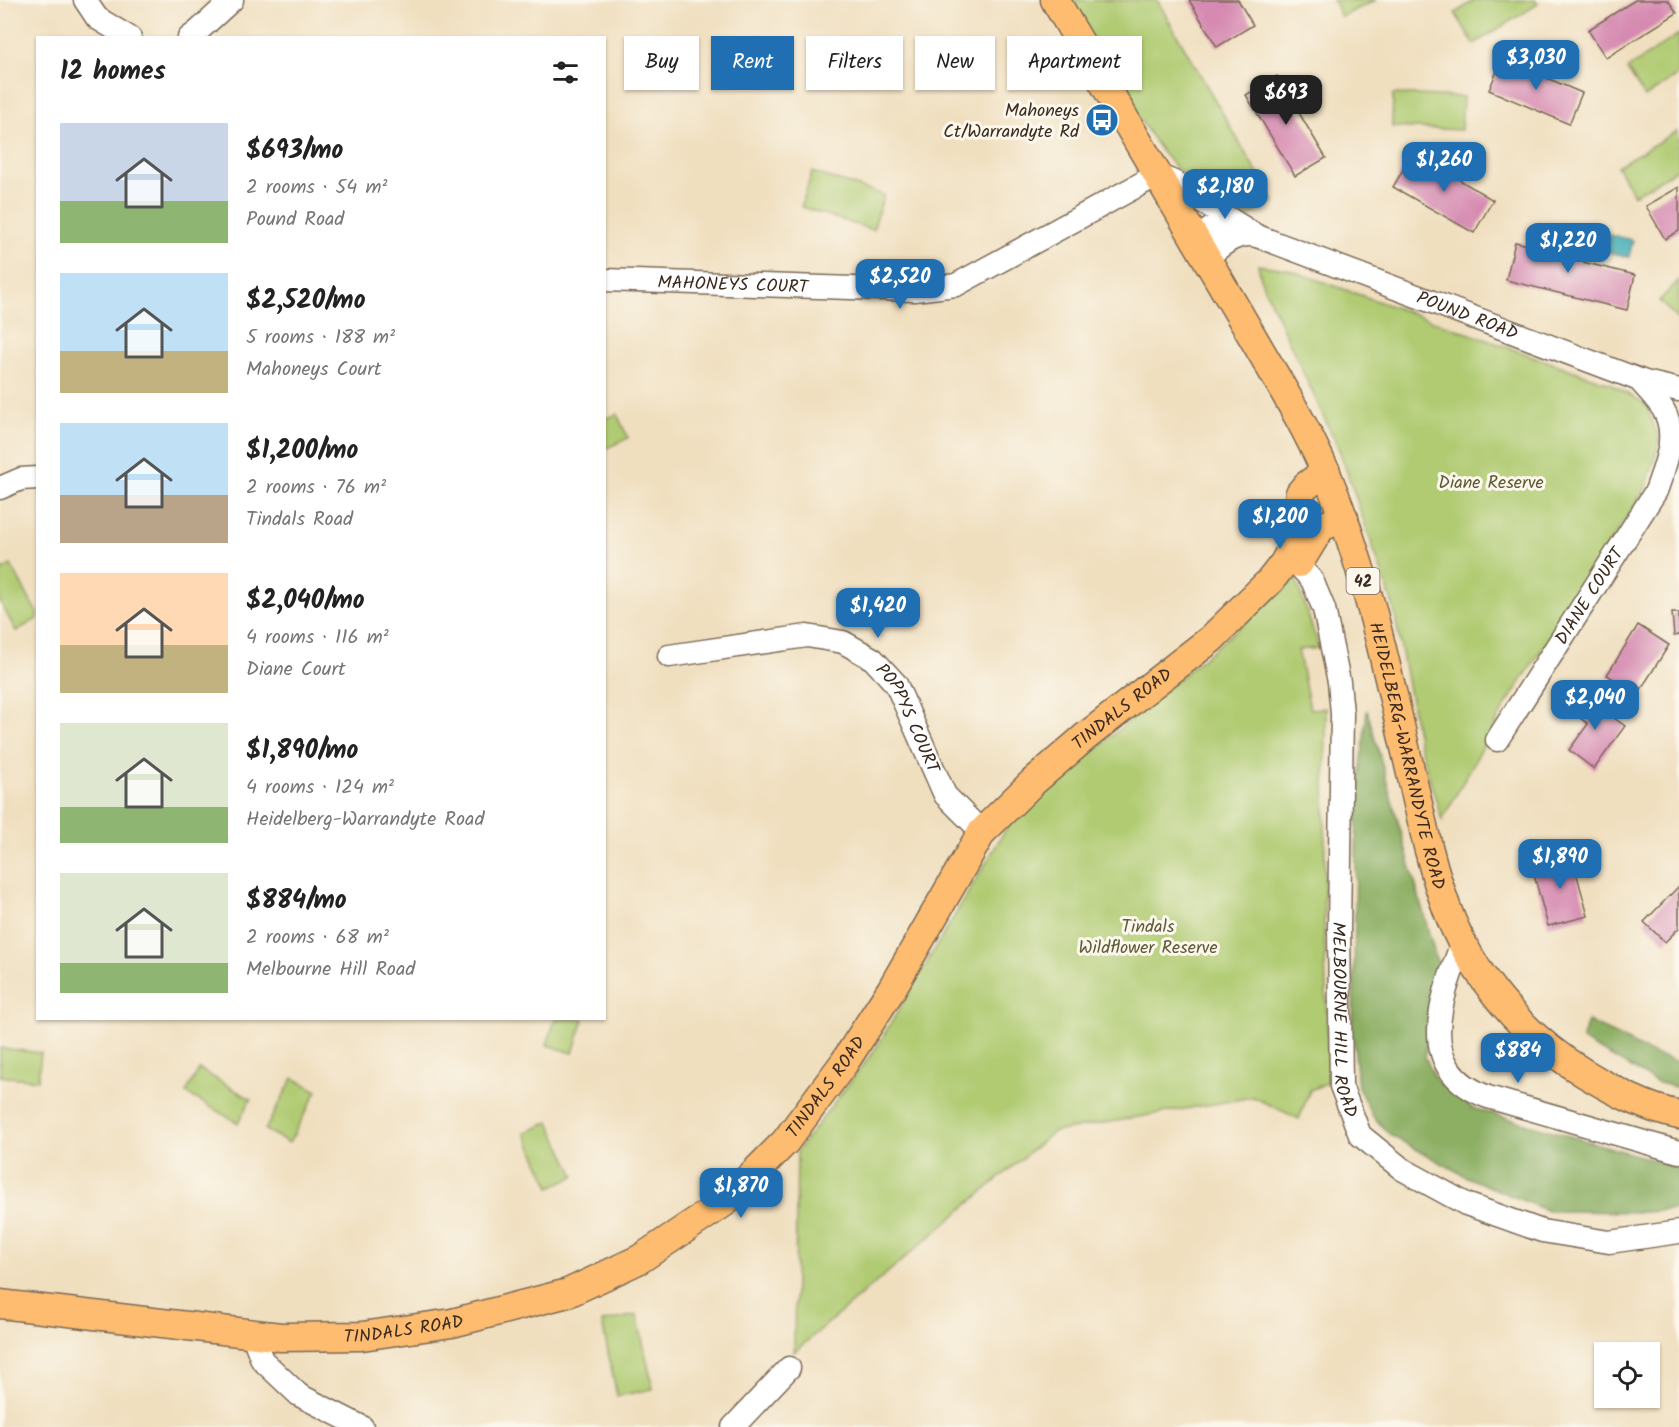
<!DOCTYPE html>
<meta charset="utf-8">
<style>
:root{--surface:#fff;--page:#f2f2f2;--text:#222;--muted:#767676;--accent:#1f6fb2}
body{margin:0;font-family:Kalam,sans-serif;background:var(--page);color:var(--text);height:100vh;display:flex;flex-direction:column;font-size:22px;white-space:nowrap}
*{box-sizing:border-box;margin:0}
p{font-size:20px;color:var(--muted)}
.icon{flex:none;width:33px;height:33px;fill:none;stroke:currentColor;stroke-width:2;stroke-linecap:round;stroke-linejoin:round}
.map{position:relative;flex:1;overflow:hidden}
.sheet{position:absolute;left:36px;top:36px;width:570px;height:984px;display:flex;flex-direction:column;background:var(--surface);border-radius:0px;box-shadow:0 2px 4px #0004}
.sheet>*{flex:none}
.hud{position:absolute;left:624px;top:36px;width:570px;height:54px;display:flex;gap:12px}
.controls{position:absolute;left:1594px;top:1342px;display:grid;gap:12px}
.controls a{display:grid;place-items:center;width:66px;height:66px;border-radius:0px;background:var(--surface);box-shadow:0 2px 4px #0004;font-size:30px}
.price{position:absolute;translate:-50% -51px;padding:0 14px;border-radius:12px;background:var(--accent);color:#fff;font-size:20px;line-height:39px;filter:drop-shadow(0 2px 3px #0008)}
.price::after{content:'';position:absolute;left:50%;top:36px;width:18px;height:14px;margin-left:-9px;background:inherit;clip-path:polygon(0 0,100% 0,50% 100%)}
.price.active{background:#222;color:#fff}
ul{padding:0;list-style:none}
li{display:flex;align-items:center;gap:18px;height:150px;padding:0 24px}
li span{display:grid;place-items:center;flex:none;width:168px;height:120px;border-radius:0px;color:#555}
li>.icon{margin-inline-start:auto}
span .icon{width:72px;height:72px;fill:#fffc;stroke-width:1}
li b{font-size:26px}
h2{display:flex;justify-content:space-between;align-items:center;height:72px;padding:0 24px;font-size:26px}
.tag{padding:0 21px;border-radius:0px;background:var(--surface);box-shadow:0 2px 4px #0004;font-size:21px;line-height:54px}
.tag.active{background:var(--accent);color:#fff}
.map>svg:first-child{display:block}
.green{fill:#b0cb72;stroke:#767a48;stroke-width:1.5}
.forest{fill:#8caf64;stroke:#646c41;stroke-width:1.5}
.water{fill:#3bacb4;stroke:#3b6b69;stroke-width:1.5}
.building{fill:#d68ab1}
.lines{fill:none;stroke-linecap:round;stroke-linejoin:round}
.minor-casing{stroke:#7a6956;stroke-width:25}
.major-casing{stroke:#7a6956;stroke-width:31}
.minor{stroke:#fff;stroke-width:22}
.major{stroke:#fdbc70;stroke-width:28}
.labels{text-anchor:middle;stroke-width:6;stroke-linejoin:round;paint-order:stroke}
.shield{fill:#fbf7ec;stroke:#75685c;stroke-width:1.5}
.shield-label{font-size:16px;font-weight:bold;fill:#3b2a1e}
.poi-label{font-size:18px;fill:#3b2a1e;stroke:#fbf7ec;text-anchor:end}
.street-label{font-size:18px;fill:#3b2a1e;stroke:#fbf7ec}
.park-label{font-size:18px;fill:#5e5a37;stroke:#fbf7ec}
</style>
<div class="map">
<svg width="1679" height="1427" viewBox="0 0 1679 1427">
<rect width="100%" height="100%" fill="#fbf7ec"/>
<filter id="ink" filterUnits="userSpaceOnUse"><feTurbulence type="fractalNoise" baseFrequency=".0167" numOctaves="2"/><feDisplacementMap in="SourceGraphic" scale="12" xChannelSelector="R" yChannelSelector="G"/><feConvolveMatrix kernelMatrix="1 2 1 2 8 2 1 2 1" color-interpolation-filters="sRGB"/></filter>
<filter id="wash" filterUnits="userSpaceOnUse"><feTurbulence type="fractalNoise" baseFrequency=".008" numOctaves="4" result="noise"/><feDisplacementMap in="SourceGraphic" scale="24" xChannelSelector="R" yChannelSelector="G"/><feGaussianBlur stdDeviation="1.35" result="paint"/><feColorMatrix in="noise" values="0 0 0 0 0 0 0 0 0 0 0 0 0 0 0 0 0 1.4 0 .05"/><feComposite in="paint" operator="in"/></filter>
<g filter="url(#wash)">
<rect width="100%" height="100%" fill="#f0dfbf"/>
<path class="green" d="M1068 0H1157L1274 202 1248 217 1208 195 1177 169 1162 152 1111 77Z
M1333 0H1376L1341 17Z
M1475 0H1535L1538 4 1474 44 1455 13Z
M1679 34V74L1645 97 1627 69Z
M1393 94 1463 97 1461 130 1392 127Z
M1677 131 1679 134V168L1634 195 1617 166Z
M812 172 884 195 873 230 801 207Z
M1258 265 1287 269 1611 384 1645 404 1660 440 1646 488 1507 703 1442 820 1419 744 1393 605 1340 452 1262 283Z
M1679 280V320L1659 301Z
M617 414 628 438 605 449V419Z
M11 565 37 613V619L16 631 0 602V571Z
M1296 579 1319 648 1298 650 1310 709 1326 708 1324 927 1329 1082 1310 1090 1299 1119 1253 1097 1053 1132 794 1352 797 1151 876 1048 1010 822Z
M555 1019H584L573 1053 547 1045Z
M0 1048 41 1053 38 1080 0 1076Z
M199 1069 251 1099 238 1123 186 1093Z
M293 1078 317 1091 289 1143 265 1130Z
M549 1122 575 1176 550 1187 525 1133Z
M637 1315 653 1389 617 1396 602 1322Z"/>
<path class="forest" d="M1367 710 1439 969 1425 1057 1436 1080 1472 1108 1657 1161 1679 1165V1209L1646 1212 1548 1211 1469 1178 1390 1135 1372 1115 1358 1087 1353 1031 1357 801Z
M1588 1021 1648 1052 1679 1062V1088L1656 1082 1582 1040Z"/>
<path class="water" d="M1609 235 1633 240 1629 257 1605 252Z"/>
<g id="blocks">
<path class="building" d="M1189 0H1238L1253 25 1217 47Z
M1635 0H1668L1677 13 1606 58 1588 30Z
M1502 59 1582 93 1569 124 1489 90Z
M1277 76 1326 158 1295 176 1246 95Z
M1411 156 1432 168 1439 161 1461 173 1458 179 1493 200 1474 233 1393 187Z
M1679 187V231L1665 239 1646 206Z
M1541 231 1559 235 1554 255 1635 275 1627 310 1506 280 1515 242 1537 247Z
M1672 613H1679V635L1674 636Z
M1638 625 1669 645 1638 694 1607 675Z
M1593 689 1607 699 1600 708 1625 726 1594 769 1569 750 1588 724 1575 714Z
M1571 853 1588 916 1548 926 1531 864Z
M1679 886V928L1665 942 1644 922Z"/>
</g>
</g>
<g filter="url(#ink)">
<use href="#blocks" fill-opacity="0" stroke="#7a6956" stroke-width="1.5"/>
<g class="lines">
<defs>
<g id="minor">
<path d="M85 0 97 18 130 38"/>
<path d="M189 38 197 32 232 0"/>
<path d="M1196 240C1208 230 1222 217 1238 225"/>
<path d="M1207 258C1221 246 1236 231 1257 236"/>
<path id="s1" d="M604 280 914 290 956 285 1157 175 1174 182 1203 202 1257 236 1645 382 1679 390"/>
<path d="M0 488 21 479 38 478"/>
<path id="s2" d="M1298 565 1312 580 1324 609 1339 682 1342 713 1339 930 1341 1086 1360 1135 1402 1169 1466 1204 1542 1231 1609 1242 1679 1232"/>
<path id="s3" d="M669 656 807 636 843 642 873 659 896 684 945 795 982 832"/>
<path id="s4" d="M1497 740 1656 491C1665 465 1679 435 1663 409 1656 398 1647 389 1639 380"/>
<path d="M1462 943C1441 999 1413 1069 1488 1097L1679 1152"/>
<path d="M252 1333 262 1360 299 1395 362 1427"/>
<path d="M733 1427 789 1368"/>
</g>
<g id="major">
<path id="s5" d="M1055 0 1276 377C1294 408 1312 440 1326 473 1345 518 1359 564 1372 610 1388 670 1401 731 1415 791 1424 831 1433 871 1447 909 1472 976 1523 1036 1584 1073 1614 1091 1645 1108 1679 1115"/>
<path d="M1299 563 1321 527 1344 518"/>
<path id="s6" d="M0 1304 281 1337 362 1336 452 1323 568 1293 640 1259 725 1202 785 1142 844 1063 891 990 982 832 1033 782 1085 737 1211 639 1270 581 1284 563 1295 543 1299 527 1298 504 1300 493 1306 486 1326 471"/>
</g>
</defs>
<use href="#minor" class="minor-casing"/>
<use href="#major" class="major-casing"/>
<use href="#minor" class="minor"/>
<use href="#major" class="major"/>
</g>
</g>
<defs>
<symbol id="bus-disc" viewBox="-11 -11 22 22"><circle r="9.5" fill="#1f6fb2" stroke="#fbf7ec"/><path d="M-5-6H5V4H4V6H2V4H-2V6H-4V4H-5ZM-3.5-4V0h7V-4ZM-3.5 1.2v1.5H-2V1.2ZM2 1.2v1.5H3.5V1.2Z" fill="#fff"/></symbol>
</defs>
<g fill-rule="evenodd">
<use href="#bus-disc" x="1083" y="101" width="38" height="38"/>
</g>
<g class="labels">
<rect class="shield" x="1346.5" y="568" width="33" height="26" rx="4.5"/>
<g class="shield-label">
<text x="1363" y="587">42</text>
</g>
<g class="poi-label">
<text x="1079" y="116">Mahoneys<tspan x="1079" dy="21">Ct/Warrandyte Rd</tspan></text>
</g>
<g class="street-label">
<text dy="6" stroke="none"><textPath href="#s1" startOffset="129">MAHONEYS COURT</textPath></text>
<text dy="6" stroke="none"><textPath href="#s1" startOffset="924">POUND ROAD</textPath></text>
<text dy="6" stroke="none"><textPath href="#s4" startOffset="171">DIANE COURT</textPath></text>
<text dy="6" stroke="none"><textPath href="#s6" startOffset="1396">TINDALS ROAD</textPath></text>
<text dy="6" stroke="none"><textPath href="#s3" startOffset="280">POPPYS COURT</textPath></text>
<text dy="6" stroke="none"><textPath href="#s5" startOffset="840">HEIDELBERG-WARRANDYTE ROAD</textPath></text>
<text dy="6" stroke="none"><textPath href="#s2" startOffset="465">MELBOURNE HILL ROAD</textPath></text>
<text dy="6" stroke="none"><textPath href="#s6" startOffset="910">TINDALS ROAD</textPath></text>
<text dy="6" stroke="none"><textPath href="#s6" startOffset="406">TINDALS ROAD</textPath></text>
</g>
<g class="park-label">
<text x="1491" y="488">Diane Reserve</text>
<text x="1148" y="932">Tindals<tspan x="1148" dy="21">Wildflower Reserve</tspan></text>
</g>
</g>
</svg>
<div class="controls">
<a><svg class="icon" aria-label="locate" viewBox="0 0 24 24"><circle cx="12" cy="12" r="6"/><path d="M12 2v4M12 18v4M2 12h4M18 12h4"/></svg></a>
</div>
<b class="price" style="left:1536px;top:91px">$3,030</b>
<b class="price active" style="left:1286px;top:126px">$693</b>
<b class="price" style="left:1444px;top:193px">$1,260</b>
<b class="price" style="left:1225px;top:220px">$2,180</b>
<b class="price" style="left:1568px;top:274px">$1,220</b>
<b class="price" style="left:900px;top:310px">$2,520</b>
<b class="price" style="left:1280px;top:550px">$1,200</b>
<b class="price" style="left:878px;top:639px">$1,420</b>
<b class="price" style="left:1595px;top:731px">$2,040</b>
<b class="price" style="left:1560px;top:890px">$1,890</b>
<b class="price" style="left:1518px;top:1084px">$884</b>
<b class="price" style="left:741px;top:1219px">$1,870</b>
<div class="hud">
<a class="tag">Buy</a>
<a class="tag active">Rent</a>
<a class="tag">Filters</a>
<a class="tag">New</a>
<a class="tag">Apartment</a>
</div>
<section class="sheet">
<h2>12 homes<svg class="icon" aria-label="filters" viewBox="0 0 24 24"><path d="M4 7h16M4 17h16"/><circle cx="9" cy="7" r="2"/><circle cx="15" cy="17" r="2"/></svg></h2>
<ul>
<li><span style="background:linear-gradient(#c9d6e8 65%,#8fb573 0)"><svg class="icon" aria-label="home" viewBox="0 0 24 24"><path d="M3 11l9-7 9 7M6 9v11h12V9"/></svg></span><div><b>$693/mo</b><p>2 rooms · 54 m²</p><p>Pound Road</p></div></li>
<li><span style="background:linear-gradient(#bfe0f5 65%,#c2b280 0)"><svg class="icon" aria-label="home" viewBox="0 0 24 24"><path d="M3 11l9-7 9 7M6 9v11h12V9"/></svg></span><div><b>$2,520/mo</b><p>5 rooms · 188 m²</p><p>Mahoneys Court</p></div></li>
<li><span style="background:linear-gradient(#bfe0f5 60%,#b9a48a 0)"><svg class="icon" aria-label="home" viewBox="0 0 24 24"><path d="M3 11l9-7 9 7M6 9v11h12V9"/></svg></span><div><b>$1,200/mo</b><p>2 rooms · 76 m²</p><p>Tindals Road</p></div></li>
<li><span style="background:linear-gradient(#ffd9b3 60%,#c2b280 0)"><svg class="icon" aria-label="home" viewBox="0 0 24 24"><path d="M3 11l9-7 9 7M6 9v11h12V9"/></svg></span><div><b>$2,040/mo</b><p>4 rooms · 116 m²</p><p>Diane Court</p></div></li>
<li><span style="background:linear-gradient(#dfe7d0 70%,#8fb573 0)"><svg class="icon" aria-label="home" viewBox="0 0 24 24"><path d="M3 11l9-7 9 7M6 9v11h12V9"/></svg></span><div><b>$1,890/mo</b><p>4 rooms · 124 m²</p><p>Heidelberg-Warrandyte Road</p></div></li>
<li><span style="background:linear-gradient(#dfe7d0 75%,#8fb573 0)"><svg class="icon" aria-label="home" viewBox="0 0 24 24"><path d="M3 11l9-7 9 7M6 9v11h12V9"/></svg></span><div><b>$884/mo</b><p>2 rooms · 68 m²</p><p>Melbourne Hill Road</p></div></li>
</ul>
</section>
</div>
